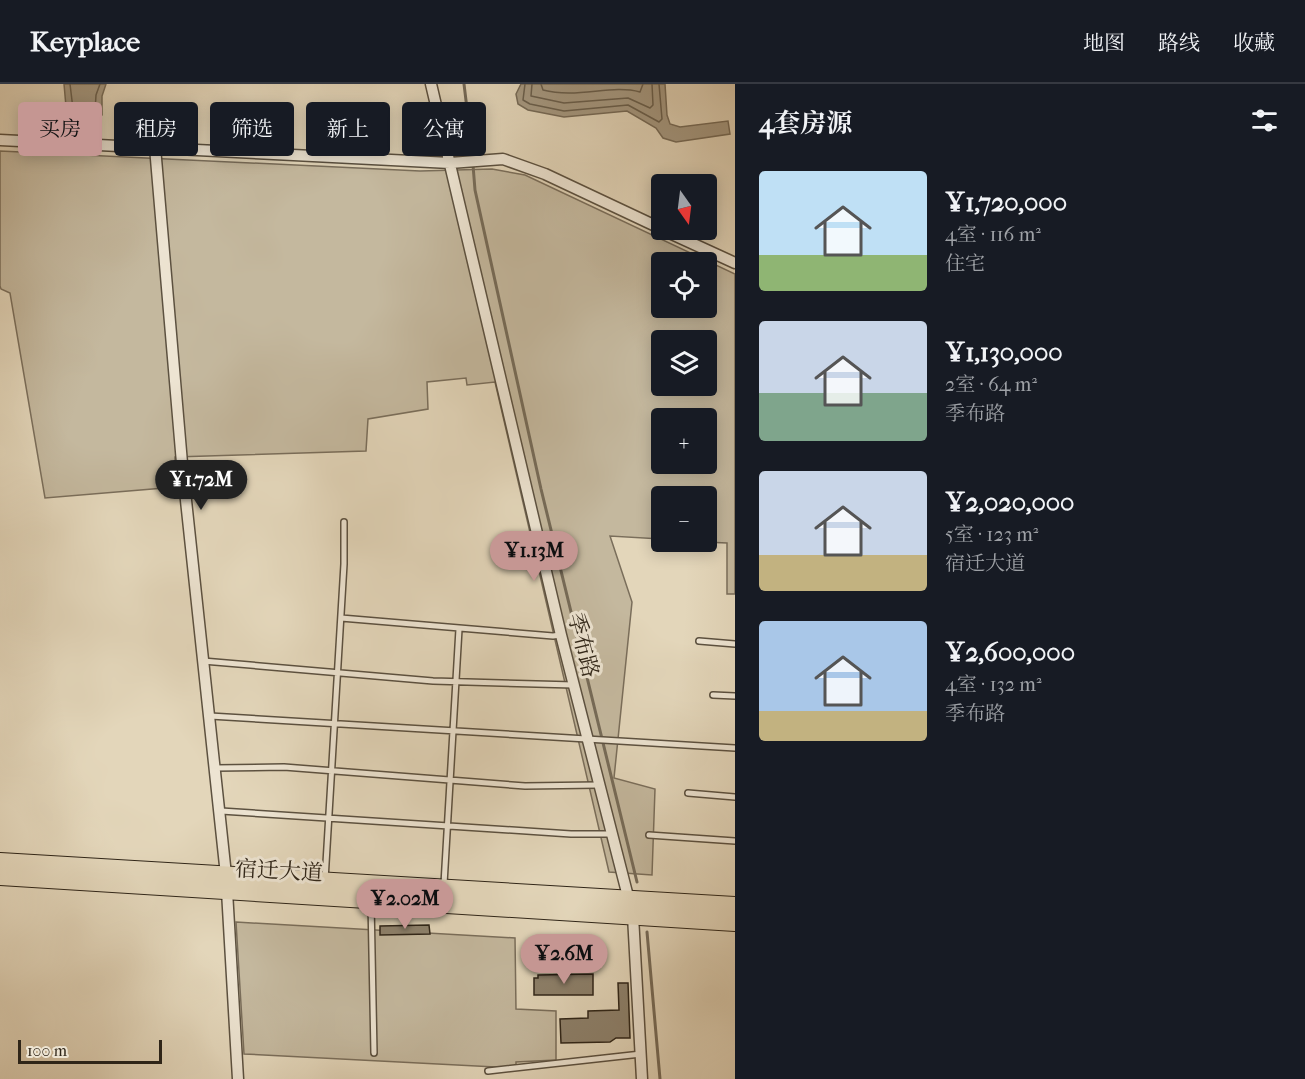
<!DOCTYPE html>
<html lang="zh">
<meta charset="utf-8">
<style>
:root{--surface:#171b24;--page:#242831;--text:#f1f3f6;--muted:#9ea1a6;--line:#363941;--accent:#c59692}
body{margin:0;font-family:"IM FELL French Canon","Noto Serif SC",serif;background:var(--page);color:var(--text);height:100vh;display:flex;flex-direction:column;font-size:22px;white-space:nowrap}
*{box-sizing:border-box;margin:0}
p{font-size:20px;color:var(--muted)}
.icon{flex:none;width:33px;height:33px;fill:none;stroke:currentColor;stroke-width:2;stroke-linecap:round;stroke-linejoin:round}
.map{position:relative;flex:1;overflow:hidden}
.details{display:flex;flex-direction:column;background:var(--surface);width:570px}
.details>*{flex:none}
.guide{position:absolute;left:18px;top:18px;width:570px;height:54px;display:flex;gap:12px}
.needle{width:39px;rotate:166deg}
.fabs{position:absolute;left:651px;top:90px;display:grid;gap:12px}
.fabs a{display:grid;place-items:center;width:66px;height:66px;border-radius:6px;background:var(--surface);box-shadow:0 3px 15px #0003;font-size:30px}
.scale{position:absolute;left:18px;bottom:15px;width:144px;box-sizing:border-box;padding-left:6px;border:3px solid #2f2518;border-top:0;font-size:16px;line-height:21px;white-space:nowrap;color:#2f2518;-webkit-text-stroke:4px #ede4d2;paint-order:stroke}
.price{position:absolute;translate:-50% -51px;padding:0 14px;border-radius:21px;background:var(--accent);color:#111;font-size:20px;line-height:39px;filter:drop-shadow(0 2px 3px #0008)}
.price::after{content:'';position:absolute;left:50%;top:36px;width:18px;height:14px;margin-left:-9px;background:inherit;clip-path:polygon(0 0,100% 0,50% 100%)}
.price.selected{background:#222;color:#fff}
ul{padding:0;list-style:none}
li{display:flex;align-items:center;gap:18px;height:150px;padding:0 24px}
li span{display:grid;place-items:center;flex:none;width:168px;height:120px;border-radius:6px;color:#555}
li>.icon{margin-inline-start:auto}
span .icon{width:72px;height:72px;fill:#fffc;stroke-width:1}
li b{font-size:26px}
h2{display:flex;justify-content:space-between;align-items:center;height:72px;padding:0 24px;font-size:26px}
.tag{padding:0 21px;border-radius:6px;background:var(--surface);box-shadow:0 3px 15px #0003;font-size:21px;line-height:54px}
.tag.selected{background:var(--accent);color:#111}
header{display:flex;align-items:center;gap:36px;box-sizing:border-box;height:84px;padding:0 30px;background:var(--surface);border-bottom:2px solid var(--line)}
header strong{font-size:28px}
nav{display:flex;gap:33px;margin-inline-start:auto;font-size:21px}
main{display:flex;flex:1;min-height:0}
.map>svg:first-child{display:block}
.green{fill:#c4b89e;stroke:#7a6e5b;stroke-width:1.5;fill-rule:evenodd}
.water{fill:#a69a83;stroke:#766b58;stroke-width:1.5}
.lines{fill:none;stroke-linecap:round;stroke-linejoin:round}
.shore{stroke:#6a604e;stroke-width:1.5}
.stream{stroke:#766b58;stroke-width:3}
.building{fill:#8d816c;stroke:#2f2518;stroke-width:1.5}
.lane-casing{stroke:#5c5140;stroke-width:8}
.street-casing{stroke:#5c5140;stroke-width:13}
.primary-casing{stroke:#2f2518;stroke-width:20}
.lane{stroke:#ede4d2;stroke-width:5}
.street{stroke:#ede4d2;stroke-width:10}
.primary{stroke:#e3d6ba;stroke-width:18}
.labels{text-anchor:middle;stroke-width:6;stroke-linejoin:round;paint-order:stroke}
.street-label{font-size:22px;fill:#2f2518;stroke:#ede4d2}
</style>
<header>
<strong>Keyplace</strong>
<nav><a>地图</a><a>路线</a><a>收藏</a></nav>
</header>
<main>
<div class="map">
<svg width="735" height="995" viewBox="0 0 735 995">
<rect width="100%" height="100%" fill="#e3d6ba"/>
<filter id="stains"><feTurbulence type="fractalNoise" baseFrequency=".00333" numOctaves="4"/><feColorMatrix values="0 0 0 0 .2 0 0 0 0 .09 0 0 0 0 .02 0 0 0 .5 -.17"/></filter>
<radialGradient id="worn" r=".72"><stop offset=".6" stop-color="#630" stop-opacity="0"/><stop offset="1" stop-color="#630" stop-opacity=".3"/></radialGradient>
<path class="green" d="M0 67 420 87 492 85 525 91 735 190V510H727V459L704 458H706V412H662L661 455 610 452 632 518 614 694 655 705 652 791 609 788 495 298 467 301 466 294 427 298 428 325 368 335 366 367 175 373 176 403 45 414 10 209 1 205 0 202ZM662 178H706V224H662ZM662 256H706V302H662ZM662 334H706V380H662Z
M236 838 515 854 516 925 556 927V976L516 978V984L244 970Z"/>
<path class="water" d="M64 0H106L102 12V31L99 34H67Z
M521 0H665L667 31 670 40 680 43 728 37 730 50 676 58 663 54 656 44 627 27 564 33 528 26 518 20 516 10Z"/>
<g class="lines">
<path class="shore" d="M70 0 73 25 76 28 95 27 96 11 100 0
M525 0 523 16 530 20 564 27 628 21 659 38 662 35 659 0
M532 0 531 12 564 19 628 14 650 24 653 21 652 0
M541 0 543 6C578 15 611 0 640 8L643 0"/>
<path class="stream" d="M464 0 473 74
M473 81 475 106 541 405 637 798
M647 848 660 995"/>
</g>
<path class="building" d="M429 841 430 850 380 851V842Z
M593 890V911H534V894H538V891Z
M618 899H628L630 954H616L610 958 561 959 560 935 588 934V927L619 926Z"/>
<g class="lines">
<defs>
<path id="lane" d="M341 534 553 552 560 551
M699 557 735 560
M203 577 433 597 574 601
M713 611 735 612
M210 632 735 664
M216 684 284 683 525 702 598 701
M688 709 735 713
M221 727 571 750H611
M649 751 735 757
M325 796 344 480V438
M444 800 459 545
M371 818 374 969
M488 987 641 970"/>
<path id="street" d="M431 0 561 551 633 832 642 995
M0 56 450 79 503 75 545 90 662 145
M155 63 182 379 226 791
M663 146 735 179
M227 807 238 995"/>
<path id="primary" d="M0 778 735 822
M0 792 735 838"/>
</defs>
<use href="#lane" class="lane-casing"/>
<use href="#street" class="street-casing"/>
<use href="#primary" class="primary-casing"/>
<use href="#lane" class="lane"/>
<use href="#street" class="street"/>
<use href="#primary" class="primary"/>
</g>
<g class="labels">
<g class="street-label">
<text transform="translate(584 561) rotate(76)" y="8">季布路</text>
<text transform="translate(279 786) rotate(3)" y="8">宿迁大道</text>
</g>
</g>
<rect width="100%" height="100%" filter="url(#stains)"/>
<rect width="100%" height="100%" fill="url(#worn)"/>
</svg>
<div class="fabs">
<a><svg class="needle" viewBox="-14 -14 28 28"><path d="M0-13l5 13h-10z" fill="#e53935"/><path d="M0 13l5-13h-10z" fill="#9ea1a6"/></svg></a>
<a><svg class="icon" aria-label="locate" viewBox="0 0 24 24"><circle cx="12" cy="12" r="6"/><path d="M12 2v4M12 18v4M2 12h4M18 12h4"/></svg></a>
<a><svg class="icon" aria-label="layers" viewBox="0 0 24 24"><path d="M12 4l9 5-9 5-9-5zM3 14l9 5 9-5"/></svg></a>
<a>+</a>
<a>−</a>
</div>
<div class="scale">100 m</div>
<b class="price selected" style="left:201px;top:427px">¥1.72M</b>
<b class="price" style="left:534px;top:498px">¥1.13M</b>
<b class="price" style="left:405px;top:846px">¥2.02M</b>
<b class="price" style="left:564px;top:901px">¥2.6M</b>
<div class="guide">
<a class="tag selected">买房</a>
<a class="tag">租房</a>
<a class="tag">筛选</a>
<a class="tag">新上</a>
<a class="tag">公寓</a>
</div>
</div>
<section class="details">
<h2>4套房源<svg class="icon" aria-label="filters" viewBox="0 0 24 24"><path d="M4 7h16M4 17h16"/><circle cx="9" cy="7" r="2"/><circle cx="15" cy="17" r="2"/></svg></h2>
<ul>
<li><span style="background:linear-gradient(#bfe0f5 70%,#8fb573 0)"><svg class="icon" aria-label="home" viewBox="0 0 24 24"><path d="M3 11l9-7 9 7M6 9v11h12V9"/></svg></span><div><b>¥1,720,000</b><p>4室 · 116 m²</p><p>住宅</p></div></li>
<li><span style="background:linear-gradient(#c9d6e8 60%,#7fa58c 0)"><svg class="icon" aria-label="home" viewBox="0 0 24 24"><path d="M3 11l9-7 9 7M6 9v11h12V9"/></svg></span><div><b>¥1,130,000</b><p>2室 · 64 m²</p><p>季布路</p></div></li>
<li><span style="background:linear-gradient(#c9d6e8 70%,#c2b280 0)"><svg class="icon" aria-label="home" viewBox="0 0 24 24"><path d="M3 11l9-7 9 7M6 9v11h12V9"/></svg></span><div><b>¥2,020,000</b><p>5室 · 123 m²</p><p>宿迁大道</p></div></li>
<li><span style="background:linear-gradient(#a9c7e8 75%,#c2b280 0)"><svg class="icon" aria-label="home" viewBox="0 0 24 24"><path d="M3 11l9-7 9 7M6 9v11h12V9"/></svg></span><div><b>¥2,600,000</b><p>4室 · 132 m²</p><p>季布路</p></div></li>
</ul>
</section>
</main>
